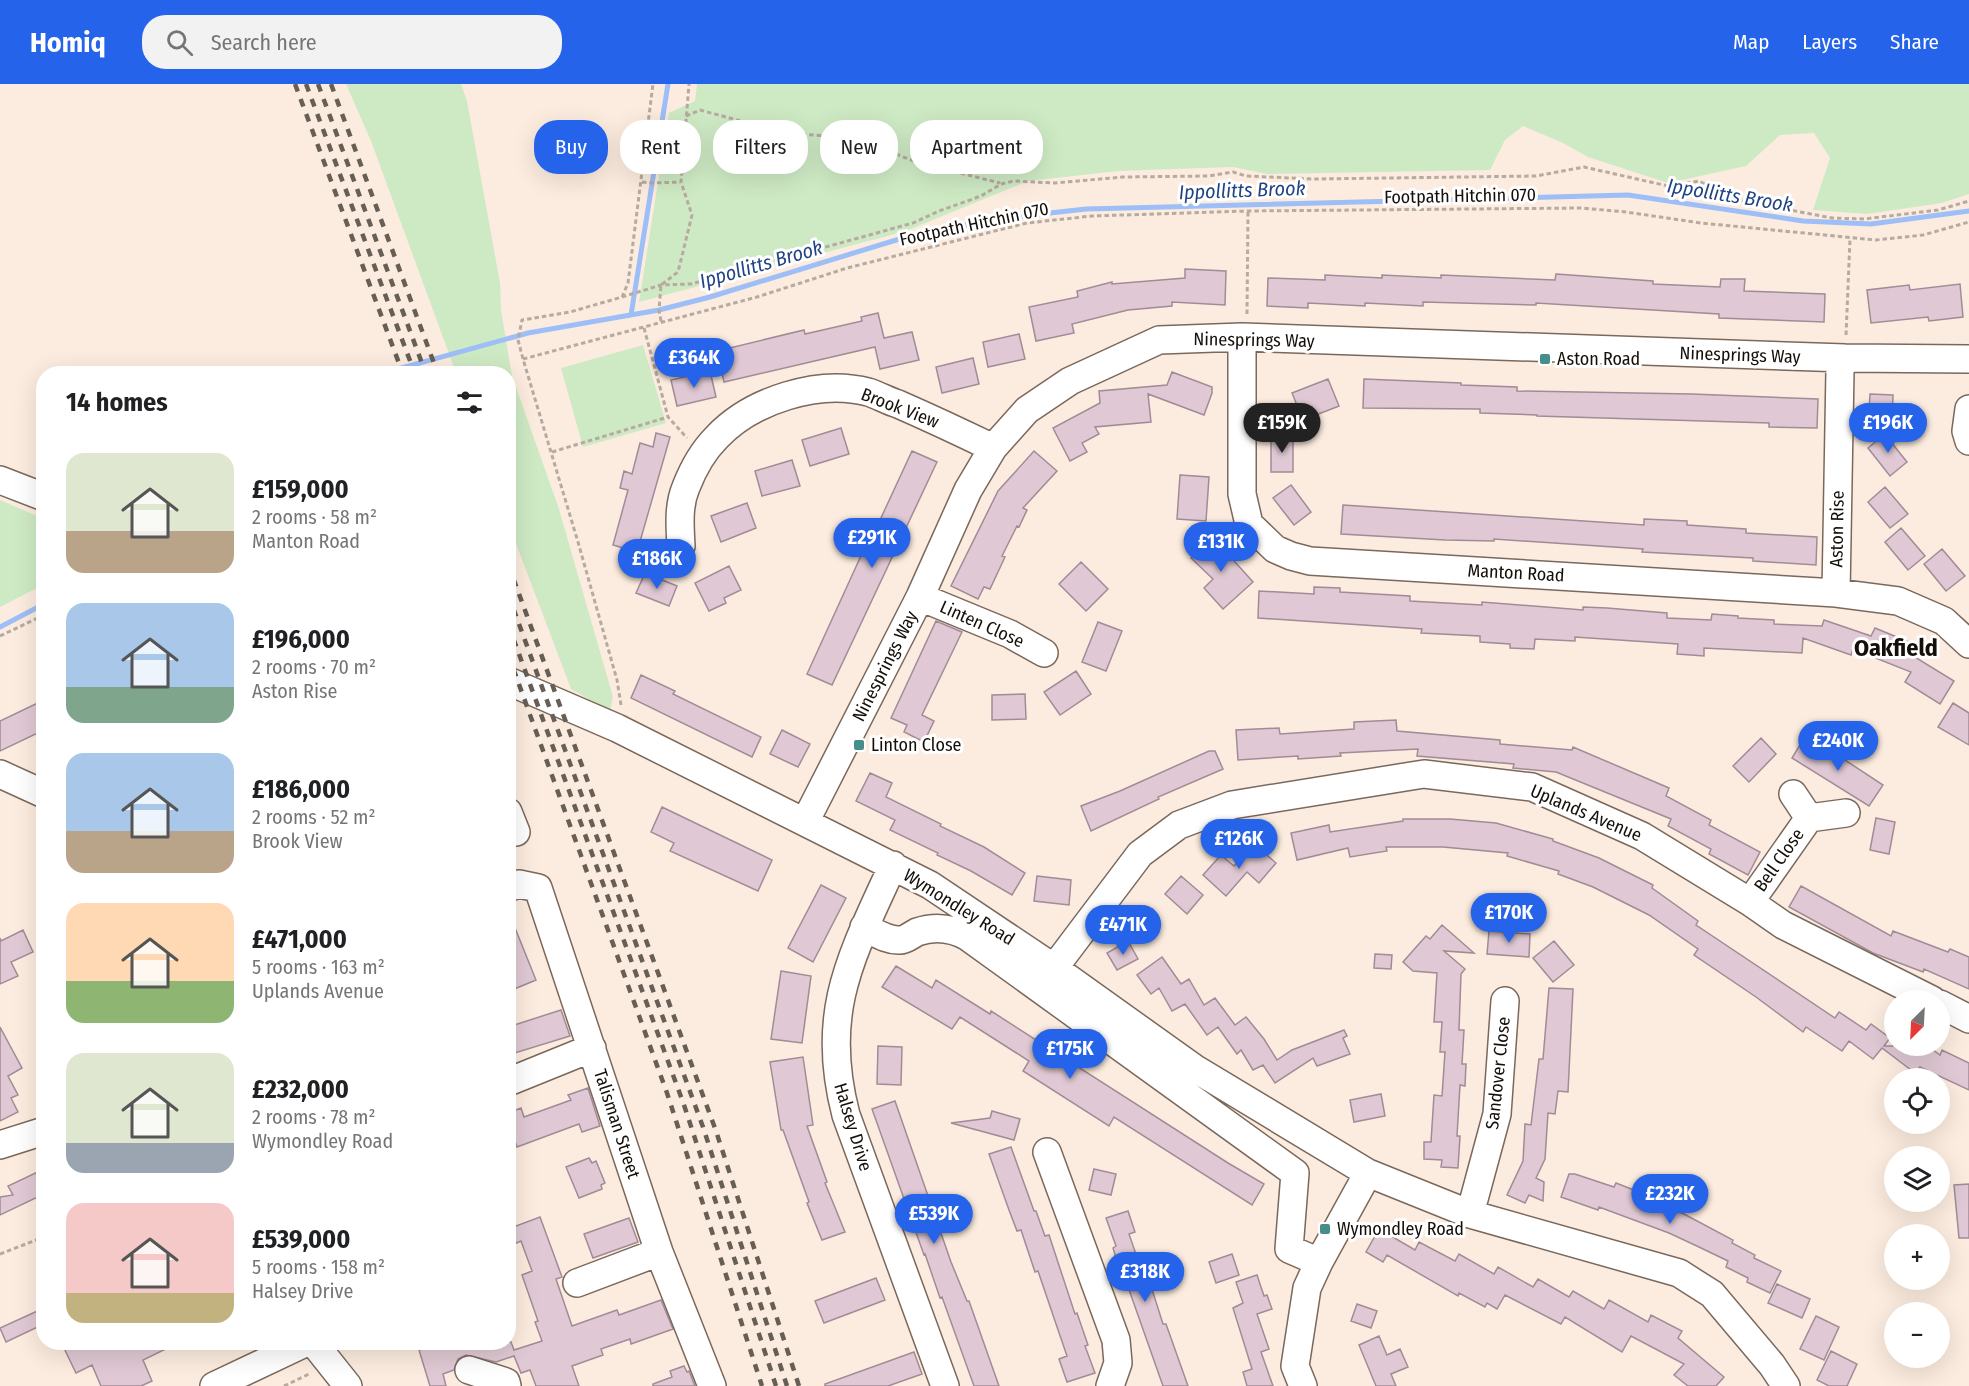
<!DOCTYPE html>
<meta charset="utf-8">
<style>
:root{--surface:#fff;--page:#f2f2f2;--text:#202124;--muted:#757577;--accent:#2563eb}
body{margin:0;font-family:"Fira Sans Condensed",sans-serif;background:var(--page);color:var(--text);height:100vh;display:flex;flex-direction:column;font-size:22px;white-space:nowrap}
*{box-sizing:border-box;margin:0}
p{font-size:20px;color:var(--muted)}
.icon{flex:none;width:33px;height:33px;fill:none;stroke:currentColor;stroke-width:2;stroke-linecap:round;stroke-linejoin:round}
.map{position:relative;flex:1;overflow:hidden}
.drawer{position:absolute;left:36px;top:282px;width:480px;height:984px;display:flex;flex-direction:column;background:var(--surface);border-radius:24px;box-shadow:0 6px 24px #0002}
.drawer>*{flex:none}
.banner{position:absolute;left:534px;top:36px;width:570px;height:54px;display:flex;gap:12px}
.needle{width:39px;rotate:204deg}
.fabs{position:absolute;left:1884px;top:906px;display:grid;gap:12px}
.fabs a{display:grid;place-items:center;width:66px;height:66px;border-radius:50%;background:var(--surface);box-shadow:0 6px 24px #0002;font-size:30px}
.price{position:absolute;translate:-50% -51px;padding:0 14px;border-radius:21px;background:var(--accent);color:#fff;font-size:20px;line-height:39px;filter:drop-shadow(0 2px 3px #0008)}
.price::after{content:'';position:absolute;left:50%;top:36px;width:18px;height:14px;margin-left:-9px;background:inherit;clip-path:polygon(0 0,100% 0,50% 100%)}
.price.on{background:#222;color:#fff}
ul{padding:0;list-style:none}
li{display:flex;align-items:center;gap:18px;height:150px;padding:0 30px}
li span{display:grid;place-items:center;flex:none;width:168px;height:120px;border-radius:18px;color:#555}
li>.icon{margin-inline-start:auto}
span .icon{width:72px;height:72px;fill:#fffc;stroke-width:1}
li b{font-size:26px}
h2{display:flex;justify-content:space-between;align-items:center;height:72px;padding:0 30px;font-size:26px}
.pill{padding:0 21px;border-radius:24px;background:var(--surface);box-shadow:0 6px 24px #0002;font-size:21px;line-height:54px}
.pill.on{background:var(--accent);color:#fff}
header{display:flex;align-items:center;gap:36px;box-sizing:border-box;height:84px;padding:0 30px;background:var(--accent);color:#fff}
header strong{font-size:28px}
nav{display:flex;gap:33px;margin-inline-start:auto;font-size:21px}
.search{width:420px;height:54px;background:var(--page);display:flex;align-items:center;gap:15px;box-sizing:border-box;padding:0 21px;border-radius:24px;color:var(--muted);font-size:22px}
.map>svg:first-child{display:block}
.green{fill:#ceeac4}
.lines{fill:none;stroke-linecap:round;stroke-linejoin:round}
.stream{stroke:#9ebef7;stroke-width:5}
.building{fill:#e0c9d4;stroke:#a18b96;stroke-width:1.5}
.minor-casing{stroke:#7a685b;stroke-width:30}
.path{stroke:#b7aa9f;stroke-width:3;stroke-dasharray:4.5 3;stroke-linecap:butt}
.minor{stroke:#fff;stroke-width:27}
.rail{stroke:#675e55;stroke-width:4.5;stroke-dasharray:8 8;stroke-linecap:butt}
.poi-dot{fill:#468e8b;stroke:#fff;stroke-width:2}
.labels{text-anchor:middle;stroke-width:6;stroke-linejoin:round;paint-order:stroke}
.street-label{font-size:18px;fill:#150f09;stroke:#fff}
.poi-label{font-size:18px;fill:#150f09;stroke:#fff;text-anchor:start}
.water-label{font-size:20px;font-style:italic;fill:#204385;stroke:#fff}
.district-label{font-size:24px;font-weight:bold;fill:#150f09;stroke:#fff}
</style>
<header>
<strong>Homiq</strong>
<div class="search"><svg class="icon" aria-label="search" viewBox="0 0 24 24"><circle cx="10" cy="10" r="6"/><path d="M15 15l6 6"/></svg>Search here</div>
<nav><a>Map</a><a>Layers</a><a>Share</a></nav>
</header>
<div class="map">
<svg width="1969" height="1302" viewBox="0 0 1969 1302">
<rect width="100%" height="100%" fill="#fcecdf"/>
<path class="green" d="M346 0H461L467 17 500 199 501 226 512 292 559 425 613 613 610 627 571 605 509 441 508 290 456 289 371 57Z
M697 0H1969V110L1942 119 1867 130 1813 126 1830 74 1814 49 1780 51 1746 82 1668 99 1588 73 1563 59 1523 42 1505 56 1490 86 1267 90 1233 83 1119 87 1028 97 906 147 639 218 669 29 695 17Z
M643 261 666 339 583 363 561 284Z
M0 416 44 435 43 501 0 523Z"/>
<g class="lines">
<path class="stream" d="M631 231 668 0
M380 290 528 249 659 226 710 213 906 153 996 135 1086 125 1628 111 1803 137 1871 140 1969 127
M0 543 44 520"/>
</g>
<path class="building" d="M1185 185 1226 187 1225 221 1172 218V222L1128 226 1072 240 1074 249 1036 257 1029 223 1078 213 1077 207 1112 198V200L1185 194Z
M1556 190 1653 197V200L1720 203 1721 195H1745L1744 207 1825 210 1824 238 1719 234V230L1536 219V221L1423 218V222L1365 219V222L1308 219V224L1267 222 1268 194 1325 196V191L1382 194V191L1441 194V191L1555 196Z
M1960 200 1963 233 1929 237 1928 233 1871 239 1867 206 1909 201 1910 206Z
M878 229 884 254 912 248 919 276 880 285 875 263 724 298 717 267 804 246 805 250 862 237 861 233Z
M1019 250 1025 275 988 283 983 258Z
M973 274 979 300 942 309 936 283Z
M710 287 716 313 677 322 671 296Z
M1172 288 1212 303V309L1204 331 1148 310 1151 338 1095 343 1099 350 1082 359 1087 368 1070 377 1053 344 1100 319 1099 307 1167 301Z
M1328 295 1339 322 1303 336 1292 309Z
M1364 295 1461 299V301L1517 303V307L1692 310 1818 315 1817 344 1769 343V339L1537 332V331L1480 329V325L1363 324Z
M1870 310 1893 311 1892 344 1868 343Z
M841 344 849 370 810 382 802 356Z
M1892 344 1891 358 1907 378 1890 392 1868 364Z
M656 349 670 353 637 468 613 461 628 406 620 404 624 387 632 390 640 359 653 363Z
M1271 351H1293V388H1271Z
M912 367 937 378 832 601 807 590 865 463 867 464Z
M1034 367 1057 387 1023 424 1027 426 1019 443 1017 442 1002 472 1005 473 990 505 984 503 978 515 951 502 998 407Z
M792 376 800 402 762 412 755 387Z
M1180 391 1209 393 1206 437 1177 435Z
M1291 401 1311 428 1294 441 1273 414Z
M1885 403 1908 430 1890 444 1868 418Z
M747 419 756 444 721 458 711 432Z
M1343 421 1644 441V435L1666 436 1687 437V441L1746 445V449L1817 453 1816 481 1753 477V474L1642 468 1643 465 1494 455V457L1445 456 1341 450Z
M1901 444 1925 472 1908 486 1885 458Z
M1213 452 1229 468 1227 469 1253 498 1223 525 1204 504 1213 495 1191 474Z
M1942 465 1965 492 1946 507 1924 480Z
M1081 478 1108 505 1086 527 1059 500Z
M729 482 741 506 724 514 726 519 709 527 695 499Z
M645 489 677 502 669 522 636 509Z
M1314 503 1340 504V508L1410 512V517L1482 521V518L1583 526V523L1607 524 1667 529V534L1711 536 1712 530 1738 532V534L1774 536V540L1822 542 1824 536 1871 552 1875 544 1909 558 1905 567 1954 597 1940 620 1905 598 1911 588 1853 565 1851 571 1803 554 1802 569 1704 564V572L1677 570 1678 560 1575 553V557L1535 555 1534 565 1510 564V560L1480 558V552L1421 549 1422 545 1258 534 1259 507 1314 510Z
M936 537 962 548 922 631 934 637 924 658 904 648 907 641 891 634Z
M1098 538 1122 547 1106 587 1082 578Z
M1076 587 1091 610 1060 631 1044 608Z
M641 591 675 607 673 610 761 653 752 673 631 614Z
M1025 610 1026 635 992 636V611Z
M44 616V646L0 667V637Z
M1953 619 1969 629V661L1938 643Z
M1396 636 1397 647 1500 656V660L1572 666 1573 663 1669 704 1666 712 1711 736 1709 741 1760 768 1748 791 1709 770 1711 765 1668 742 1671 735 1556 688 1513 684 1514 680 1417 672 1418 665 1340 669 1341 672 1298 675V672L1238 676 1236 646 1279 644 1280 650 1354 645V638Z
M782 646 810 660 798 683 770 670Z
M1761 654 1776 670 1749 698 1733 682Z
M1804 654 1841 676 1842 674 1883 701 1869 722 1792 674Z
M1209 667H1215L1223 685 1158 713 1159 715 1091 747 1081 722 1120 707Z
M870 689 892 699 886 713 941 740 940 742 984 763 1025 789 1012 811 971 787 937 771 938 769 890 746 895 736 856 717Z
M662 723 772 776 758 807 670 767 674 759 651 748Z
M1876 734 1895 738 1889 770 1870 766Z
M1403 735H1450L1496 739 1553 755V757L1599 774 1653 801 1652 804 1698 837 1696 841 1835 934 1839 928 1866 946 1871 940 1890 954 1884 962H1928L1940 971 1942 966 1969 979V1006L1920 983 1915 989 1882 964 1873 975 1849 957 1842 967 1806 943 1803 948 1756 913 1694 871 1698 865 1649 831 1593 803 1558 790 1559 787 1507 772 1508 769 1443 763H1386L1387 767 1350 773 1348 764 1297 776 1291 749 1329 741 1330 748 1403 737Z
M1254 760 1276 779 1259 799 1247 788 1226 812 1203 791 1221 771 1234 782Z
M1037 792 1071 796 1069 821 1034 817Z
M1181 792 1203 811 1187 830 1165 810Z
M821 801 846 814 813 878 788 864Z
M1801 802 1891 852 1893 847 1948 868 1950 865 1969 873V905L1924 885 1923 888 1873 869 1789 823Z
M509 829 536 896 512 906 508 897Z
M1442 841 1474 869 1444 867 1465 885 1461 890 1459 946H1464L1462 980H1466L1465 1002 1460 1001 1457 1052H1460L1458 1084 1441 1083 1442 1076 1424 1075V1058H1431L1434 1011 1442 1012 1445 968H1440L1442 938H1434L1437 889 1413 887 1403 878 1426 852 1430 855Z
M23 846 33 868 11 878 18 892 0 900V854L1 857Z
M1489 847 1530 850 1529 873 1487 870Z
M1128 857 1138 875 1117 886 1107 869Z
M1554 857 1574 881 1553 898 1533 874Z
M1375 870 1392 871 1391 885 1374 884Z
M1162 873 1181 900 1189 895 1204 921 1215 914 1235 941 1246 933 1264 955 1277 976 1292 966 1344 946 1347 952 1343 954 1350 970 1317 982 1313 974 1275 999 1263 981 1253 986 1241 966 1237 970 1218 943 1207 951 1185 920 1172 927 1159 904 1151 910 1137 891Z
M896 882 932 904 936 896 990 930 991 927 1228 1079 1264 1100 1252 1121 1114 1033 1109 1042 1023 987 1029 977 960 933 952 945 882 903Z
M781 887 811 892 802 959 771 955Z
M1549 904 1573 905 1568 1008 1558 1007 1555 1030 1548 1029 1545 1075 1536 1094 1544 1098 1543 1117 1529 1111 1525 1119 1507 1111 1523 1077 1525 1040 1531 1041 1539 975H1543Z
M561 926 570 952 508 971V943Z
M0 943 22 984 8 992 18 1011 11 1014 18 1028 0 1037Z
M878 962 902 963 901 1001 877 1000Z
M803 973 813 1041 807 1042 827 1098 825 1099 845 1148 822 1156 807 1119 809 1118 783 1046H781L770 978Z
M588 1004 600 1042 582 1048 579 1040 517 1063 515 1057 508 1059V1029L521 1024 524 1033 571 1016 568 1011Z
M1381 1010 1385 1032 1354 1038 1350 1016Z
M895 1017 951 1178 967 1217H969L999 1302H974L942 1213 940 1214 925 1170 924 1171 872 1025Z
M992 1027 1020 1035 1014 1056 951 1039 990 1034Z
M1011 1063 1034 1127H1036L1045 1152 1049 1151 1075 1230 1077 1229 1088 1261 1085 1262 1095 1289 1067 1298 1059 1275 1067 1272 1055 1237 1038 1187 1035 1188 1021 1146 1017 1147 1009 1126 989 1070Z
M589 1074 592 1079 596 1077 605 1099 601 1101 602 1105 579 1114 566 1083Z
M44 1085V1110L0 1131V1113L13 1111 8 1102Z
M1094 1085 1116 1090 1111 1111 1089 1106Z
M1569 1090H1575L1614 1103 1616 1099 1657 1115 1655 1119 1684 1130 1733 1156 1732 1159 1755 1171 1754 1174 1781 1187 1770 1209 1747 1198 1748 1194 1726 1183 1728 1177 1699 1163 1669 1149 1599 1123 1598 1126 1561 1113Z
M1969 1100V1154H1959L1954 1101Z
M1128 1127 1135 1148 1129 1150 1139 1179 1143 1177 1163 1240H1166L1188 1302H1163L1127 1200H1125L1118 1180 1113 1164 1116 1162 1106 1134Z
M540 1133 562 1193 556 1195 572 1242 617 1226 619 1231 661 1216 673 1245 631 1260 630 1255 601 1265 603 1271 572 1282 579 1302H536L530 1286 521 1289 514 1272 496 1278 466 1271 458 1275 454 1286 443 1290 446 1302H430L419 1266 427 1264 425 1258H511L514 1266 542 1257 535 1238 538 1237 522 1191 532 1187 521 1157 512 1161 508 1153V1145Z
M629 1134 638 1158 593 1174 584 1150Z
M1379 1145 1415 1166 1419 1158 1455 1177 1459 1170 1494 1190 1498 1183 1533 1203 1538 1195 1569 1213 1573 1207 1604 1225 1609 1216 1648 1238 1651 1231 1682 1247 1678 1254 1724 1293 1716 1302H1688L1674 1291 1684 1280 1631 1252 1622 1268 1565 1233 1561 1240 1505 1211 1497 1225 1487 1219 1485 1223 1459 1209 1458 1212 1387 1171 1383 1178 1366 1168Z
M1232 1170 1239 1191 1216 1199 1209 1178Z
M1257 1191 1264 1212 1267 1211 1272 1225 1257 1230 1269 1265 1261 1268 1273 1302H1247L1243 1288 1252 1285 1233 1224 1243 1219 1236 1198Z
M876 1194 885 1216 824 1239 815 1217Z
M1777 1200 1810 1215 1802 1234 1768 1219Z
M1357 1220 1377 1227 1371 1244 1351 1237Z
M44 1224V1240L6 1258 0 1244Z
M1816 1232 1839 1243 1824 1276 1800 1265Z
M1379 1252 1387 1271 1400 1265 1408 1283 1391 1290 1396 1302H1376L1359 1261Z
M61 1258H180L143 1276 152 1297 141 1302H101L92 1281 76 1289Z
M1831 1267 1857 1280 1847 1302H1829L1817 1296Z
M914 1268 922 1290 888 1302H825V1300Z
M684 1282 687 1288 689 1287 695 1302H653V1300L672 1293 670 1287Z"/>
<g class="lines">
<defs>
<path id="minor" d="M1242 253V410L1249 440 1275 465 1291 472 1310 477 1836 509 1898 517 1944 537 1969 560
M1969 325 1966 347 1969 357
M0 396 44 413
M681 462C680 442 678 422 686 403 693 385 703 367 717 353 752 316 819 295 868 308 878 311 888 317 898 320 930 334 962 349 993 364
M1836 509 1840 286 1845 274
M920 513 1010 550 1044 569
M508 597 617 644 930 801 1054 884 1194 984 1368 1089 1470 1130 1679 1189 1712 1210 1772 1281 1786 1302
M0 690 44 710
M1793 710 1809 734
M508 728 516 748
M805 738 920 513 968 406 993 364 1027 326 1070 297 1159 256 1242 253 1845 274 1969 275
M893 781C851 873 819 928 846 1031L945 1302
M508 804 519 800 538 804 659 1168 712 1302
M1750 818 1809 734 1846 729
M864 843C875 848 887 857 900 856 906 856 911 851 917 848 935 842 952 844 968 853L1295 1089 1289 1165 1319 1178
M1054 884 1140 770 1179 741 1232 721 1424 690 1532 703 1642 752 1750 818 1783 841 1932 916
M1940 920 1969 935
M508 998 592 964
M0 1061 44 1047
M1047 1068 1116 1256 1118 1279 1110 1302
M1470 1130 1497 1030 1505 917
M577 1199 659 1168
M313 1258 348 1302
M469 1286 506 1298 507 1302
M214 1302 307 1258
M1303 1302 1295 1282 1307 1204 1319 1178 1368 1089"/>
</defs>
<use href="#minor" class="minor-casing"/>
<path class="path" d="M686 32 700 26 785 49 856 54 916 78 1000 99
M642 98 652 99 681 98
M622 213 661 201 691 200 913 139 939 127 981 112 1001 100 1014 97 1055 99 1123 93 1209 92 1233 88 1246 92 1314 95 1536 92 1584 83 1668 102 1699 97 1732 115 1832 134 1864 135 1938 126 1969 117
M1247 230 1248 127
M661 237 659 226 661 201 678 188 692 131 681 98 689 0
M644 244 668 333 687 354
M1846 251 1850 155
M523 275 757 213 847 184 1027 139 1092 132 1248 127 1581 124 1626 128 1701 139 1876 156 1923 151 1969 138
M552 368 668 333
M0 552 44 531
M621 621 617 596 578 458 523 275 518 256 522 236 570 228 622 213 628 199 653 0
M0 1170 44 1153
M284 1302 311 1289"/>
<use href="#minor" class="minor"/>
<path class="rail" d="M295 0 403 290
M306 0 415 290
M318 0 426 290
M331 0 438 290
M508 480 716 1047 799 1302
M508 510 703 1043 787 1302
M508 540 684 1021 776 1302
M508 570 667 1009 762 1302"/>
</g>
<g class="poi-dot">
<rect x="1539" y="269" width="12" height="12" rx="3"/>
<rect x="853" y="655" width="12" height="12" rx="3"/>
<rect x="1319" y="1139" width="12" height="12" rx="3"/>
</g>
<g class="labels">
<g class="street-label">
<text transform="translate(1460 112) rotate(-1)" y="6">Footpath Hitchin 070</text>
<text transform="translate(974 140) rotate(-12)" y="6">Footpath Hitchin 070</text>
<text transform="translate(1254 256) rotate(1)" y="6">Ninesprings Way</text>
<text transform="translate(1740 271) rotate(2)" y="6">Ninesprings Way</text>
<text transform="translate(900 324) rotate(21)" y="6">Brook View</text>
<text transform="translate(1837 445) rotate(-89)" y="6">Aston Rise</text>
<text transform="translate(1516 489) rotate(3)" y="6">Manton Road</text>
<text transform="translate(982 540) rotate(24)" y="6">Linten Close</text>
<text transform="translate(885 582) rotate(-63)" y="6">Ninesprings Way</text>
<text transform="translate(1586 729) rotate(23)" y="6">Uplands Avenue</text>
<text transform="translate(1779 776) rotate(-55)" y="6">Bell Close</text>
<text transform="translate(959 823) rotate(32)" y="6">Wymondley Road</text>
<text transform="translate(1498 989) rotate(-84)" y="6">Sandover Close</text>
<text transform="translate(617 1040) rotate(72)" y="6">Talisman Street</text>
<text transform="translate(853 1043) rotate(73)" y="6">Halsey Drive</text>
</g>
<g class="poi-label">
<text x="1557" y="281">Aston Road</text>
<text x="871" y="667">Linton Close</text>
<text x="1337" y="1151">Wymondley Road</text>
</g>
<g class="water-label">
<text transform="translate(1242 106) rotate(-2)" y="7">Ippollitts Brook</text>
<text transform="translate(1730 111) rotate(9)" y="7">Ippollitts Brook</text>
<text transform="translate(761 180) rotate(-16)" y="7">Ippollitts Brook</text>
</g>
<g class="district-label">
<text x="1896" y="572">Oakfield</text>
</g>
</g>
</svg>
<div class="fabs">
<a><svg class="needle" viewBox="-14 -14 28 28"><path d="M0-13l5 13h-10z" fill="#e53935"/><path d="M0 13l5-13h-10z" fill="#757577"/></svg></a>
<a><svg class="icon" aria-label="locate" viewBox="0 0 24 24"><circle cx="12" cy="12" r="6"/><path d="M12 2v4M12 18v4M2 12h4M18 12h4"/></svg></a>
<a><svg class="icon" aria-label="layers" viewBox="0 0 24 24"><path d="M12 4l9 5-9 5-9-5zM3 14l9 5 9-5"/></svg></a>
<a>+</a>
<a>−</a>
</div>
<b class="price" style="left:694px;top:305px">£364K</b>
<b class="price on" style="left:1282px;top:370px">£159K</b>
<b class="price" style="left:1888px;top:370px">£196K</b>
<b class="price" style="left:872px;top:485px">£291K</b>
<b class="price" style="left:1221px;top:489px">£131K</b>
<b class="price" style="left:657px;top:506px">£186K</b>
<b class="price" style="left:1838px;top:688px">£240K</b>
<b class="price" style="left:1239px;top:786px">£126K</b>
<b class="price" style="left:1509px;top:860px">£170K</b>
<b class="price" style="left:1123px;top:872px">£471K</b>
<b class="price" style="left:1070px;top:996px">£175K</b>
<b class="price" style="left:1670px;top:1141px">£232K</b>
<b class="price" style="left:934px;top:1161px">£539K</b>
<b class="price" style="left:1145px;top:1219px">£318K</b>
<div class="banner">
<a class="pill on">Buy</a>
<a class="pill">Rent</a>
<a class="pill">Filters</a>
<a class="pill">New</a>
<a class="pill">Apartment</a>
</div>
<section class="drawer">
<h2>14 homes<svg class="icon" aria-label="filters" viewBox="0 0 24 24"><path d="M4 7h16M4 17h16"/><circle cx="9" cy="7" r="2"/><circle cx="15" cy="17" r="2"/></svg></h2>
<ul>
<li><span style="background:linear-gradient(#dfe7d0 65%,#b9a48a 0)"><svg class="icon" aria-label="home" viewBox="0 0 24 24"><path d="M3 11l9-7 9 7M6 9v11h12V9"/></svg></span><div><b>£159,000</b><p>2 rooms · 58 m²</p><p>Manton Road</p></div></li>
<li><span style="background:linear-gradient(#a9c7e8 70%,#7fa58c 0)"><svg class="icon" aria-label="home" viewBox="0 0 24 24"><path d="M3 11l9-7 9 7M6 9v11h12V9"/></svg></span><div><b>£196,000</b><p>2 rooms · 70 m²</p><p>Aston Rise</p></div></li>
<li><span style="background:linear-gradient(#a9c7e8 65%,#b9a48a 0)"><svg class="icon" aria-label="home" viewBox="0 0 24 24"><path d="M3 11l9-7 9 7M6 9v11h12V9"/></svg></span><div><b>£186,000</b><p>2 rooms · 52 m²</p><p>Brook View</p></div></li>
<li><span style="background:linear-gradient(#ffd9b3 65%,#8fb573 0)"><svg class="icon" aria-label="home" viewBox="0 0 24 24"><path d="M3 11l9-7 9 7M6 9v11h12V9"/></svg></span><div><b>£471,000</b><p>5 rooms · 163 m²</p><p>Uplands Avenue</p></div></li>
<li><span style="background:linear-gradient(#dfe7d0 75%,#9aa5b1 0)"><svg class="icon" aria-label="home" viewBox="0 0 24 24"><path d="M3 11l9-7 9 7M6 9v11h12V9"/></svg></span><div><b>£232,000</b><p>2 rooms · 78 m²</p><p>Wymondley Road</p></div></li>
<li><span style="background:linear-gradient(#f6c9c9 75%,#c2b280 0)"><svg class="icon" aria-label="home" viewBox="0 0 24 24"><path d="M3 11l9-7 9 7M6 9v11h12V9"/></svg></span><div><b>£539,000</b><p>5 rooms · 158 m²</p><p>Halsey Drive</p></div></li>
</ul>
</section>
</div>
